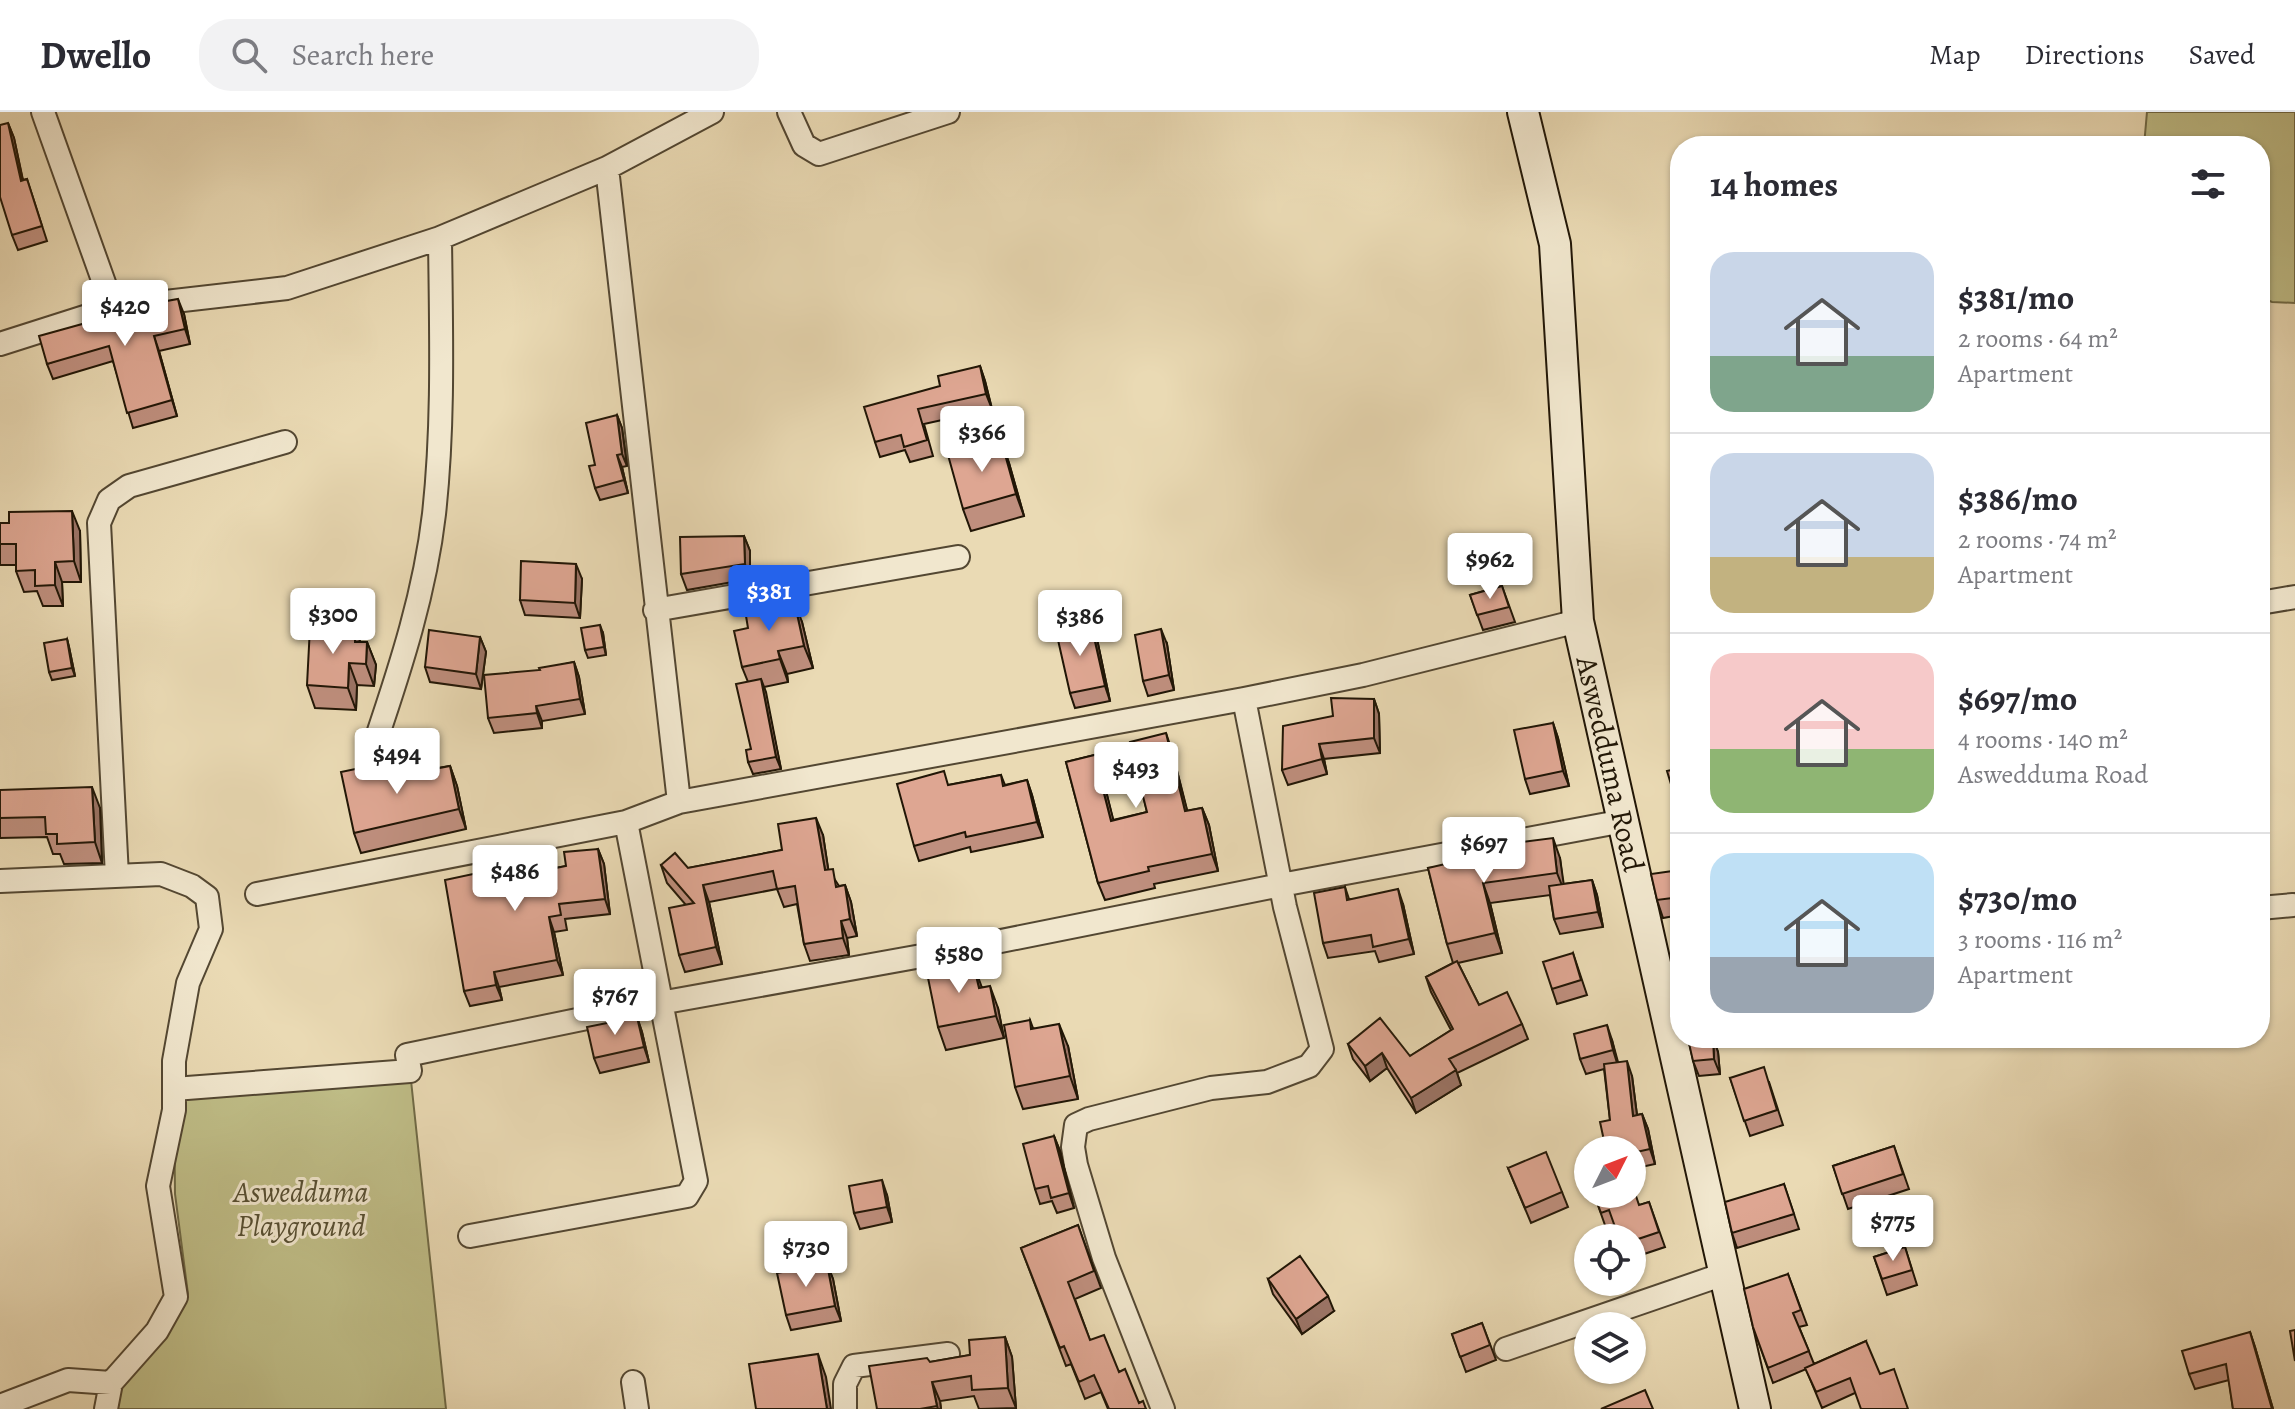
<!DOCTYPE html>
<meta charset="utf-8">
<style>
:root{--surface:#fff;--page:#f2f2f3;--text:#2b2b33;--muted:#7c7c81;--line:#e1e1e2;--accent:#2563eb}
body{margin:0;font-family:Alegreya,serif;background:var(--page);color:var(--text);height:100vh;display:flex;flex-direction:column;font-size:30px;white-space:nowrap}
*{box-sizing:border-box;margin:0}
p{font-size:26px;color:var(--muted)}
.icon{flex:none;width:44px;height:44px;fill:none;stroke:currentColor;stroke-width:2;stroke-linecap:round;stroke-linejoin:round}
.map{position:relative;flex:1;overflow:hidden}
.side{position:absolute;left:1670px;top:24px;width:600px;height:912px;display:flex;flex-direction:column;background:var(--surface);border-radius:32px;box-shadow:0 2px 6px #0004}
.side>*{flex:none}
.needle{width:52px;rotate:48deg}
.fabs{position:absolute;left:1574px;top:1024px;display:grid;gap:16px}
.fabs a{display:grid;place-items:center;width:72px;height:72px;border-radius:50%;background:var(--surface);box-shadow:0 2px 6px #0004;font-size:40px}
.price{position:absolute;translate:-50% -68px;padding:0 18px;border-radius:8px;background:#fff;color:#222;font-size:26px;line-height:52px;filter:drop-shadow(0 2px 4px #0008)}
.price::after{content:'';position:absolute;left:50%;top:48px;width:24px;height:18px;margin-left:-12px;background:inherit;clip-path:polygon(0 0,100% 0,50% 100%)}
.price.current{background:var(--accent);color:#fff}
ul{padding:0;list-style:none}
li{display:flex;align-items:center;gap:24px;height:200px;padding:0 40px}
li+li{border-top:2px solid var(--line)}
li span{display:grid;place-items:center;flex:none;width:224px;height:160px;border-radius:24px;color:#555}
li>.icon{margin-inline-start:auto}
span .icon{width:96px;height:96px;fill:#fffc;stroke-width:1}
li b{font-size:34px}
h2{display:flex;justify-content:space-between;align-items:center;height:96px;padding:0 40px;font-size:34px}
header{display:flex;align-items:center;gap:48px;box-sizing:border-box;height:112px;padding:0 40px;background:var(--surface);border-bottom:2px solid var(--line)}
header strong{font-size:38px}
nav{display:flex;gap:44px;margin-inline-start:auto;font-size:28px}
.search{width:560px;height:72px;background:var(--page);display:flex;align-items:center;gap:20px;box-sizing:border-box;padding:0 28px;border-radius:32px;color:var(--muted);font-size:30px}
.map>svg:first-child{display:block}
.green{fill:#bfbd87;stroke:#706a46;stroke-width:2}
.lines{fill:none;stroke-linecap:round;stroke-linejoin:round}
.street-casing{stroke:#534732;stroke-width:26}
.secondary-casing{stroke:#211606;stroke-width:34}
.street{stroke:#f1e7ce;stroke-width:22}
.secondary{stroke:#f1e7ce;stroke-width:30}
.wall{fill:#bf8f7e;stroke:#211606;stroke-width:2;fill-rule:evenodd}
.shaded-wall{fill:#9b7466;stroke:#211606;stroke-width:2}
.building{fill:#dea692;stroke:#211606;stroke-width:2;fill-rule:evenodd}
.labels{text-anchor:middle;stroke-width:6;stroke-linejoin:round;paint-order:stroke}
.street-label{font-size:30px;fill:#211606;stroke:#f1e7ce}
.park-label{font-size:30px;font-style:italic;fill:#585033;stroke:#f1e7ce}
</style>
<header>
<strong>Dwello</strong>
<div class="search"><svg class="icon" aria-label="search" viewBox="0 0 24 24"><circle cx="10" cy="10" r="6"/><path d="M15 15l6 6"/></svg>Search here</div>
<nav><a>Map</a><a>Directions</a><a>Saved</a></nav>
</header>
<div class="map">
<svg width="2295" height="1297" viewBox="0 0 2295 1297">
<rect width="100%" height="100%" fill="#eadab4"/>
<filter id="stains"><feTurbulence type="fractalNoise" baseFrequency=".0025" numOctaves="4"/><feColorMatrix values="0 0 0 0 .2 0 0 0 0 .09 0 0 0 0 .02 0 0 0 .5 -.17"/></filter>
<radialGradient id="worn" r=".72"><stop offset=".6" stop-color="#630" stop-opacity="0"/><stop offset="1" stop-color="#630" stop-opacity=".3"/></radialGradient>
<path class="green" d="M2147 0H2295V191L2272 190 2260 185V34H2144Z
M410 959 446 1297H106L188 1182 175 1082 174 977Z"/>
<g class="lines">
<defs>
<path id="street" d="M43 0 113 196
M712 0 607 56 679 690 1244 587 1363 563 1578 509
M789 0 804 33 819 42 948 0
M0 232 113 196 287 176 440 126
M2260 491 2295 485
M655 498 958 445
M376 628C401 554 425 480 434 402 444 311 441 218 440 126L607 56
M117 764 99 411 109 388 129 374 285 330
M0 769 161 762 192 774 207 785 211 817 188 871 174 949V998L158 1074 176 1185 157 1219 111 1271 106 1297
M257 782 626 710 679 690
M2260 796 2293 793
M174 977 410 959 407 943 660 891 966 836 1281 773 1613 711
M470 1124 687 1084 696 1069 626 710
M1506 1237 1724 1162
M633 1270 637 1297
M0 1294 68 1268 111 1271
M845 1297V1272L854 1254 948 1242
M1163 1297 1104 1146 1076 1053 1073 1035 1076 1013 1089 1007 1211 976 1267 970 1309 954 1322 937 1285 795 1244 587"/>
<g id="secondary">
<path id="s1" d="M1523 0 1555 132 1578 509 1755 1297"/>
</g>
</defs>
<use href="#street" class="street-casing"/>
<use href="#secondary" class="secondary-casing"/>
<use href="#street" class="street"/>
<use href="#secondary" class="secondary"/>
</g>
<path class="wall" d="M8 11 14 26 23 68 27 67 47 129 18 138 12 123Z
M184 202 190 232 159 239 177 304 133 316 113 249 53 267 47 252Z
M980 254 985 269 992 297 924 312 933 344 910 350 905 338 880 345 875 330 940 274Z
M617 303 622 316 627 354 622 355 628 381 600 388 595 376V353Z
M1001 328 1009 351 1024 404 971 419 963 397Z
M0 411 80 419 81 470H62L63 494H43L37 479 24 480 16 459V453H0Z
M744 424 750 439V467L687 478 681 462Z
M582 467 580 506 525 503 520 488Z
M1502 474 1515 510 1483 518 1470 483Z
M802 510 813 556 787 562 788 570 764 575 781 657 753 662 748 650 751 637 748 570 742 555Z
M355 517 360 530H367L376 553 374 574 357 573 356 598 315 596 307 573Z
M603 521 606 543 588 546 585 538Z
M480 525 486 540 481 577 430 570 425 555Z
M67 527 69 535 75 564 52 568 49 560Z
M1097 527 1110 589 1075 596 1070 581Z
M1167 532 1174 578 1148 584 1143 569Z
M574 550 579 565 585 602 542 609V616L494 621 488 606 540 558Z
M1374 587 1379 602 1380 641 1324 647 1327 662 1288 673 1282 658 1333 604Z
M1553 611 1558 626 1569 674 1530 682 1525 667Z
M1131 634 1172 639 1187 699 1202 696 1209 713 1218 759 1154 772 1155 776 1105 788 1098 771 1066 650ZM1140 670 1147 700 1113 708 1106 679Z
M389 650 394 664 450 654 457 674 466 717 361 741 354 721Z
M1680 656V700L1674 682Z
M1001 663 1005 673 1027 668 1032 683 1043 725 971 740 970 735 919 749 914 734 949 673Z
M0 678 100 696 102 751 64 752 60 742H53L47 725 0 726Z
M823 723 828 757 839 774 845 773 851 790 857 824 847 826 849 843 810 849 804 832 797 792 784 795 777 777 709 790 722 852 685 860 679 843 686 793 667 771 661 753 688 756 782 738Z
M598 737 604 752 610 802 565 807 567 818 554 820 563 863 499 875 502 888 470 894 464 879 478 761 497 753 524 762 566 754Z
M1560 746 1563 772 1592 768 1597 783 1603 815 1560 822 1554 807 1550 783 1490 791 1502 841 1458 851 1479 893 1522 912 1528 927 1457 961 1461 973 1416 1001 1387 956 1370 969 1353 947 1348 932 1410 944 1451 918 1431 880 1426 865 1453 851 1447 832 1428 756Z
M1680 758V803L1663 806 1657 788Z
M1345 775 1349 787 1403 792 1414 842 1379 850 1375 839 1328 846 1323 831Z
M1573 841 1587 883 1557 892 1552 877Z
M957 854 982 875 998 896 1004 926 946 938 938 915Z
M637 905 642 920 649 950 600 961 594 946Z
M1030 908 1033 916 1068 934 1078 987 1023 997 1015 975Z
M1713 926 1718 940 1720 962 1699 964 1693 949Z
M1612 928 1618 950 1632 964 1637 1003 1642 1002 1648 1017 1655 1052 1632 1057V1038L1610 1008 1604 957 1586 962 1580 947Z
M1730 966 1769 970 1783 1013 1750 1024Z
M1054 1024 1060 1039 1074 1096 1057 1101 1052 1089 1040 1092 1035 1077Z
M1894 1034 1909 1077 1848 1097 1833 1054Z
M1508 1056 1562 1080 1568 1095 1531 1111Z
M1784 1072 1799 1117 1737 1136 1732 1121Z
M1594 1082 1640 1093 1649 1090 1665 1135 1632 1146V1126L1614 1113 1606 1116Z
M887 1083 892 1110 860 1117 854 1101Z
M1078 1113 1101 1176 1075 1187 1090 1228 1119 1260 1139 1291 1146 1297H1108L1101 1280 1085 1287 1071 1252 1066 1254 1021 1136Z
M1905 1135 1917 1173 1887 1183 1874 1145Z
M827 1152 833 1167 841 1209 791 1218 786 1203Z
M1788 1162 1807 1213 1799 1215 1814 1252 1866 1229 1855 1281 1822 1296 1806 1257 1773 1271 1753 1215Z
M1268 1167 1334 1199 1302 1222 1273 1182Z
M1482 1211 1496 1248 1466 1260 1452 1222Z
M2250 1220 2255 1235 2273 1297H2233L2229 1268 2195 1277 2189 1262Z
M1005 1225 1012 1245 1016 1296 979 1297 974 1284 940 1289 941 1297H877L930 1250 970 1243Z"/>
<path class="shaded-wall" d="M8 11 14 26 26 84 21 69Z
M178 187 184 202 190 232 185 217Z
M154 224 159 239 177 304 172 288Z
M980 254 985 269 992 297 986 282Z
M617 303 622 316 627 354 622 342Z
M1001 328 1009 351 1024 404 1016 382Z
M617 343 622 355 628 381 624 368Z
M72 399 80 419 81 470 74 449Z
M744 424 750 439V467L745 452Z
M55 450 62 470 63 494 55 473Z
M576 452 582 467 580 506 575 491Z
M794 488 802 510 813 556 804 534Z
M1091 512 1097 527 1110 589 1105 574Z
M600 513 603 521 606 543 604 535Z
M355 517 364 539 363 552 355 530Z
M1161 517 1167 532 1174 578 1169 563Z
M480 525 486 540 481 577 476 562Z
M67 527 69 535 75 564 72 556Z
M367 530 376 553 374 574 366 552Z
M778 539 787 562 788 570 780 547Z
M574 550 579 565 585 602 580 587Z
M349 551 357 573 356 598 348 576Z
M761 567 766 580 781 657 776 645Z
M1374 587 1379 602 1380 641 1374 626Z
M536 594 542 609V616L537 601Z
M1553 611 1558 626 1569 674 1563 659Z
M1166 621 1172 639 1192 717 1185 699Z
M1319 632 1324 647 1327 662 1322 647Z
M450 654 457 674 466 717 459 697Z
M1099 662 1106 679 1118 726 1111 709Z
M1027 668 1032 683 1043 725 1037 710Z
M92 675 100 696 102 751 95 730Z
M1202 696 1209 713 1218 759 1212 742Z
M816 706 823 723 831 775 825 758Z
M1553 726 1560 746 1565 781 1557 761Z
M598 737 604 752 610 802 605 787Z
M1592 768 1597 783 1603 815 1598 800Z
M1483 771 1490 791 1502 841 1495 821Z
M703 773 709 790 722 852 716 835Z
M845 773 851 790 857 824 850 807Z
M1398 777 1403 792 1414 842 1409 827Z
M549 805 554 820 563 863 557 848Z
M841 809 847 826 849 843 843 826Z
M973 851 981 873 987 898 979 876Z
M494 860 499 875 502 888 496 873Z
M990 874 998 896 1004 926 996 904Z
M637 905 642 920 649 950 644 935Z
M1059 912 1068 934 1078 987 1070 964Z
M1607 913 1612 928 1618 954 1613 938Z
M1713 926 1718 940 1720 962 1714 947Z
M1382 941 1387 956 1370 969 1365 954Z
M1627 949 1632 964 1639 1019 1633 1004Z
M1456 958 1461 973 1416 1001 1411 986Z
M1642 1002 1648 1017 1655 1052 1650 1037Z
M1054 1024 1060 1039 1074 1096 1069 1081Z
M882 1068 887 1083 892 1110 887 1095Z
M827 1152 833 1167 841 1209 835 1194Z
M1328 1184 1334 1199 1302 1222 1296 1207Z
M2250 1220 2255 1235 2273 1297H2272Z
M1005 1225 1012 1245 1016 1296 1008 1276Z
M818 1242 826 1265 831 1297H827Z
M932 1270 940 1289 941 1297H938L937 1294Z"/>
<path class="building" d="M8 11 21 69 27 67 42 114 12 123 0 85V13Z
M178 187 185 217 154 224 172 288 127 301 109 234 47 252 39 224 111 204 110 199Z
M980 254 986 282 918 297 927 328 904 335 901 323 875 330 864 295 940 274 938 264Z
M617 303 622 342 617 343 624 368 595 376 589 354 595 353 586 311Z
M1001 328 1016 382 963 397 948 343Z
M72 399 74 449 55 450V473L35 474V458L16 459V432H0V411H9V400Z
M744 424 745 452 681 462 680 425Z
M521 449 576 452 575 491 520 488Z
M1502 474 1509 495 1477 503 1470 483Z
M794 488 804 534 778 539 780 547 742 555 734 519 748 516 745 498Z
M1091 512 1105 574 1070 581 1056 519Z
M600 513 604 535 585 538 581 516Z
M310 515 355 517V530H367L366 552 349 551 348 576 307 573Z
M1161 517 1169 563 1143 569 1135 523Z
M429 518 480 525 476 562 425 555Z
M67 527 72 556 49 560 44 531Z
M574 550 580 587 536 594 537 601 488 606 484 563 540 558 539 556Z
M761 567 776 645 748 650 746 638 751 637 736 572Z
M1331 586 1374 587V626L1319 632 1322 647 1282 658 1283 614 1333 604Z
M1553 611 1563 659 1525 667 1514 618Z
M1166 621 1185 699 1202 696 1212 742 1148 755 1149 759 1098 771 1066 650 1131 634 1130 630ZM1135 653 1147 700 1111 709 1099 662Z
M389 650 392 665 450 654 459 697 354 721 341 660Z
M1680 656V698L1678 681 1674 682 1667 659Z
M944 659 948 673 1001 663 1003 674 1027 668 1037 710 966 725 965 720 914 734 897 672Z
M92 675 95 730 57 732V722H46L45 705 0 706V678Z
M816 706 825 758 833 757 836 775 845 773 850 807 841 809 843 826 804 832 795 774 777 777 773 759 703 773 716 835 679 843 669 796 694 791 661 753 675 741 688 756 782 738 778 712Z
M1553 726 1557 761 1483 771 1495 821 1447 832 1428 756 1493 741 1492 734Z
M598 737 605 787 559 792 561 803 549 805 557 848 494 860 496 873 464 879 445 768 478 761 475 747 493 744 495 753 519 749 521 763 566 754 564 740Z
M1680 758V785L1657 788 1651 762Z
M1592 768 1598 800 1554 807 1549 774Z
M1345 775 1347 788 1398 777 1409 827 1373 835 1371 823 1323 831 1314 781Z
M1573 841 1581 868 1552 877 1543 850Z
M1457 849 1479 893 1507 880 1522 912 1449 947 1456 958 1411 986 1382 941 1365 954 1348 932 1380 906 1410 944 1453 917 1426 865Z
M956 850V854L973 851 979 876 990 874 996 904 938 915 926 856Z
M637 905 644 935 594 946 587 915Z
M1030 908 1031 917 1059 912 1070 964 1015 975 1004 913Z
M1607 913 1613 938 1580 947 1574 922Z
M1713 926 1714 947 1693 949 1688 927Z
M1627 949 1633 1004 1642 1002 1650 1037 1632 1041V1038H1606L1600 1010 1610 1008 1604 952Z
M1764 955 1777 998 1744 1009 1730 966Z
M1054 1024 1069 1081 1051 1086 1048 1074 1035 1077 1023 1032Z
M1894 1034 1903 1062 1842 1082 1833 1054Z
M1546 1040 1562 1080 1525 1096 1508 1056Z
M882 1068 887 1095 854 1101 849 1074Z
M1632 1072 1639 1093 1649 1090 1659 1120 1632 1129V1126H1619L1609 1098 1601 1101 1594 1082H1632Z
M1784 1072 1794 1102 1732 1121 1725 1090Z
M1078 1113 1094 1159 1068 1170 1090 1228 1104 1223 1119 1260 1125 1257 1139 1291 1143 1289 1146 1297H1109L1094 1263 1079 1270 1064 1234 1060 1236 1021 1136Z
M1905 1135 1912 1158 1882 1167 1874 1145Z
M1300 1144 1328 1184 1296 1207 1268 1167Z
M827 1152 835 1194 786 1203 777 1161Z
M1788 1162 1801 1198 1793 1201 1809 1239 1768 1256 1753 1215 1744 1177Z
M1482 1211 1490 1233 1460 1245 1452 1222Z
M2295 1218V1249L2290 1219Z
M2250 1220 2272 1297H2233L2226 1252 2189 1262 2182 1239Z
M1005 1225 1008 1276 972 1278 971 1264 932 1270 937 1294 920 1297H877L869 1254 927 1246 930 1250 970 1243 969 1228Z
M1866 1229 1880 1262 1894 1257 1908 1297H1861L1850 1266 1816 1280 1805 1256Z
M818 1242 827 1297H756L749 1252Z
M1645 1278 1653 1297H1601Z"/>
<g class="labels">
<g class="street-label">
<text dy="10" stroke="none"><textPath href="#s1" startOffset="660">Aswedduma Road</textPath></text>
</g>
<g class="park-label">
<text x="301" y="1090">Aswedduma<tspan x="301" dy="34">Playground</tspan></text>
</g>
</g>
<rect width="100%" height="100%" filter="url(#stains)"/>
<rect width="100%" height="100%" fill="url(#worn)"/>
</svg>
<div class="fabs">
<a><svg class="needle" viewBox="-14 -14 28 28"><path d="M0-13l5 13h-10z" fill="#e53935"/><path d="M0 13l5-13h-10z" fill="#7c7c81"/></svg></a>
<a><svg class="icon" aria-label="locate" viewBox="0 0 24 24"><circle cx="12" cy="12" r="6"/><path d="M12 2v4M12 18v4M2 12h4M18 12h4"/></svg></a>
<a><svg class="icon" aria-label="layers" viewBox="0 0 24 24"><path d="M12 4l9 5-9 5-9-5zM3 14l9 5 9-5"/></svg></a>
</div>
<b class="price" style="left:125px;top:236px">$420</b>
<b class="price" style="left:982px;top:362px">$366</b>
<b class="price" style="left:1490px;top:489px">$962</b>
<b class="price current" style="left:769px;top:521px">$381</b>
<b class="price" style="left:333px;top:544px">$300</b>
<b class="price" style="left:1080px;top:546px">$386</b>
<b class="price" style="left:397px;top:684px">$494</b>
<b class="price" style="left:1136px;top:698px">$493</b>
<b class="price" style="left:1484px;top:773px">$697</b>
<b class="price" style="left:515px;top:801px">$486</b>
<b class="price" style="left:959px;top:883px">$580</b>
<b class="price" style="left:615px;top:925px">$767</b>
<b class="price" style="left:1893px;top:1151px">$775</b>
<b class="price" style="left:806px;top:1177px">$730</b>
<section class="side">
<h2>14 homes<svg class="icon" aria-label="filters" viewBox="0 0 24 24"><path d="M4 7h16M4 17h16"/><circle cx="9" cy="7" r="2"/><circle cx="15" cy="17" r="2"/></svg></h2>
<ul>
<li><span style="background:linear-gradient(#c9d6e8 65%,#7fa58c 0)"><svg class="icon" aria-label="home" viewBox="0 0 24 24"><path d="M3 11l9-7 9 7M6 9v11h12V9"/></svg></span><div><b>$381/mo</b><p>2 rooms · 64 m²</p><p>Apartment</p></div></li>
<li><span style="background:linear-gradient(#c9d6e8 65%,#c2b280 0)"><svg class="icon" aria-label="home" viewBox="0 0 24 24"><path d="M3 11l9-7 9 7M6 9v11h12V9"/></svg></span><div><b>$386/mo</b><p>2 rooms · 74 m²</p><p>Apartment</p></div></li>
<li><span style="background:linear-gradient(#f6c9c9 60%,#8fb573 0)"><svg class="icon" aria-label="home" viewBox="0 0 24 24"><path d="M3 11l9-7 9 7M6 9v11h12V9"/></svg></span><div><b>$697/mo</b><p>4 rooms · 140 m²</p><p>Aswedduma Road</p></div></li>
<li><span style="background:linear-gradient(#bfe0f5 65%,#9aa5b1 0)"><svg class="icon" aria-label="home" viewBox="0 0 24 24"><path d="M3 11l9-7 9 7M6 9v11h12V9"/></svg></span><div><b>$730/mo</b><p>3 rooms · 116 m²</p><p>Apartment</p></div></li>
</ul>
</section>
</div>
